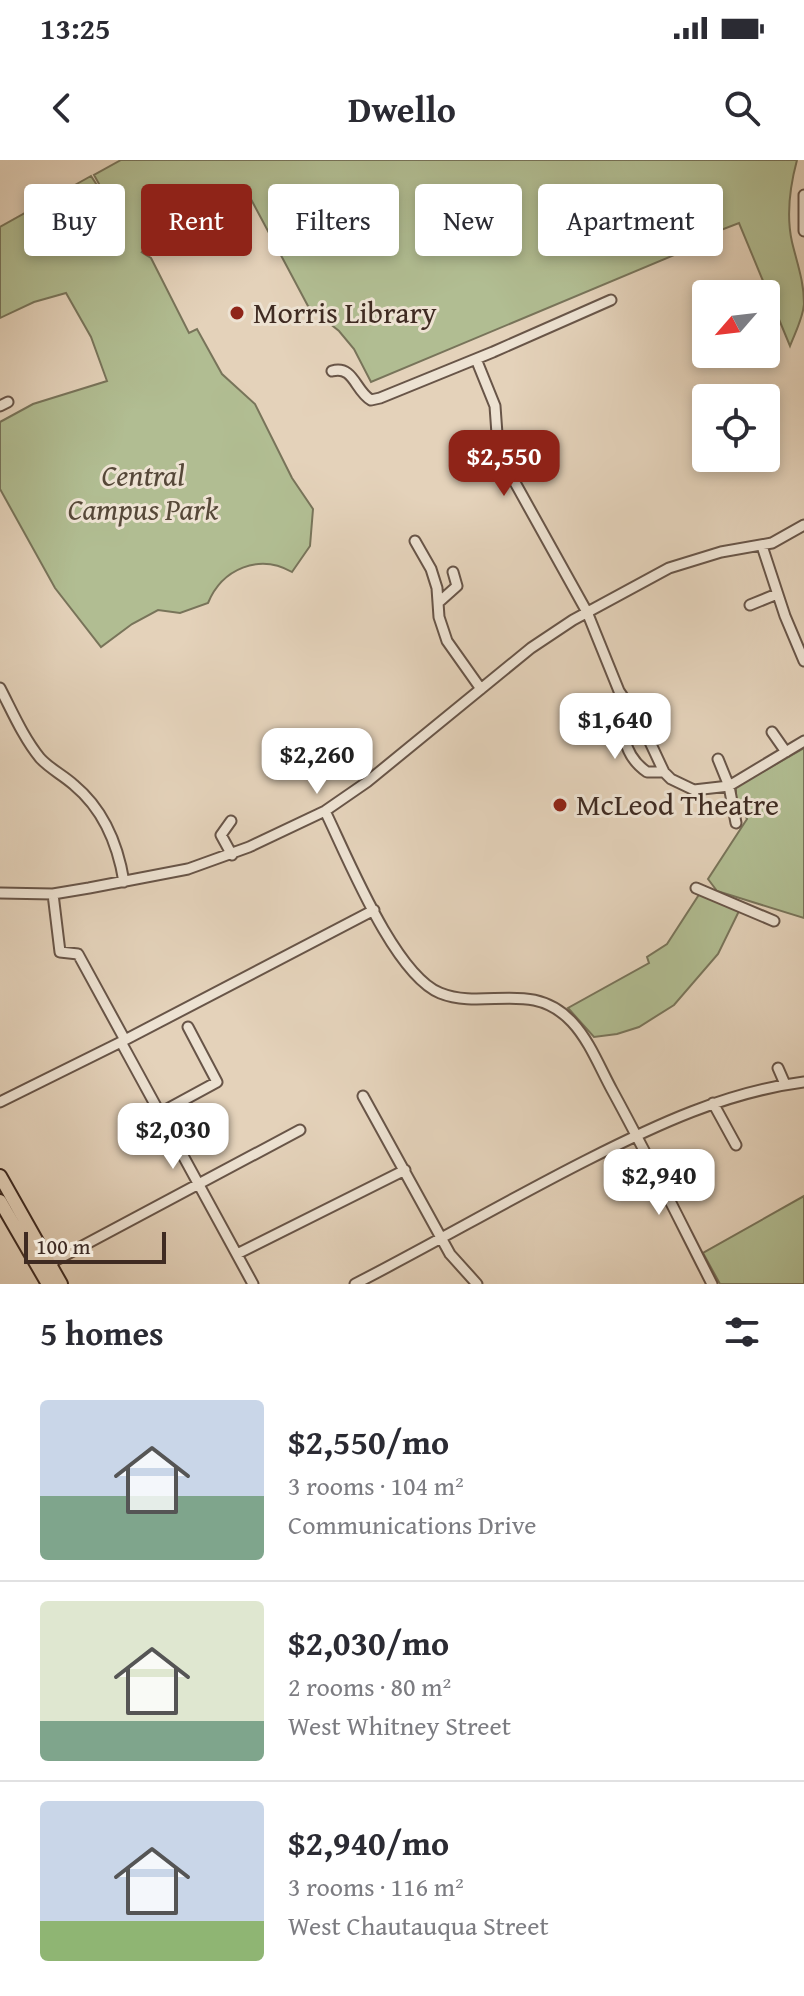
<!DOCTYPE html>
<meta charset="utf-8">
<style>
:root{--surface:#fff;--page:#f7f7f7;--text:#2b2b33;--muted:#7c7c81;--line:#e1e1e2;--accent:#8f2418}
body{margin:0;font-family:"Gentium Book Plus",serif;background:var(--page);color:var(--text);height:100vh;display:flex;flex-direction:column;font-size:30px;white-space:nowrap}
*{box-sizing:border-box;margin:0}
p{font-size:26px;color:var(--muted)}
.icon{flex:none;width:44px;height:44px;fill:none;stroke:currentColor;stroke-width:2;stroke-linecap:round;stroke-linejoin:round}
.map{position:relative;height:1124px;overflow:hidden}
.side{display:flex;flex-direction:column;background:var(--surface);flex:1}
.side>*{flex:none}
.banner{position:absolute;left:24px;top:24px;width:756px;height:72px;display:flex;gap:16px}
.needle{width:52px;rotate:242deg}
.controls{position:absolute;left:692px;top:120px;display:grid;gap:16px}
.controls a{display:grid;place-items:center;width:88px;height:88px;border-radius:8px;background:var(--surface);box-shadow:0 4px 12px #0003;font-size:40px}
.scale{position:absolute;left:24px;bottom:20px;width:142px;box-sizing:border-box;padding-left:8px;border:4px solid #3f2b22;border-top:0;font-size:22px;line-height:28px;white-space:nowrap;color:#3f2b22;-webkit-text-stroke:6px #ede2d2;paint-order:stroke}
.price{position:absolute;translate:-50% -68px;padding:0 18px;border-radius:16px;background:#fff;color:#222;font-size:26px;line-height:52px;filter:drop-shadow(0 2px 4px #0008)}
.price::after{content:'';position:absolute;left:50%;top:48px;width:24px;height:18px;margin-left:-12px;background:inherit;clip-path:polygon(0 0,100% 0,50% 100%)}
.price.selected{background:var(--accent);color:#fff}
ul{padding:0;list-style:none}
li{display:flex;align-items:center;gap:24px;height:200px;padding:0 40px}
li+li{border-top:2px solid var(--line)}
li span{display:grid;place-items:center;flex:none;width:224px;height:160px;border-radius:8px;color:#555}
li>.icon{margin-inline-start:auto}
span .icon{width:96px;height:96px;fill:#fffc;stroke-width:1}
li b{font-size:34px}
h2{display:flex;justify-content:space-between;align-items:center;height:96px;padding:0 40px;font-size:34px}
.tag{padding:0 28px;border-radius:8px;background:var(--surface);box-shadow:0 4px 12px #0003;font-size:28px;line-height:72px}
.tag.selected{background:var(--accent);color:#fff}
.status{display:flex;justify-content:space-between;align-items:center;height:56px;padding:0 40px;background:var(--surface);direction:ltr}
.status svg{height:22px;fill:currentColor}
header{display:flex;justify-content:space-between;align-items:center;height:104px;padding:0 40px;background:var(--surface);font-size:36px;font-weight:700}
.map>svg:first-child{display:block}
.green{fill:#b1bd92;stroke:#78745a;stroke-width:2}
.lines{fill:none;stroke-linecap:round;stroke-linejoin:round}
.minor-casing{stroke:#685548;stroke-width:13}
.major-casing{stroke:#3f2b22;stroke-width:16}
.minor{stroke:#ede2d2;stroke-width:9}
.major{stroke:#e4d2ba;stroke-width:12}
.poi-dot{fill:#8f2418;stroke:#ede2d2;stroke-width:3}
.labels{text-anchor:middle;stroke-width:6;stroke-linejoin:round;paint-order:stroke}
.poi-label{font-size:30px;fill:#3f2b22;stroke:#ede2d2;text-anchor:start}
.park-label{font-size:30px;font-style:italic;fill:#564838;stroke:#ede2d2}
</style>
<div class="status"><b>13:25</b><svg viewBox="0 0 49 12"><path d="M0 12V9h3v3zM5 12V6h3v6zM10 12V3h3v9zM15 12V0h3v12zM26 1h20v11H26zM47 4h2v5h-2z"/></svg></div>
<header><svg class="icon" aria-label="back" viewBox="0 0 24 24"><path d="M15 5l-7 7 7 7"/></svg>Dwello<svg class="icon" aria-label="search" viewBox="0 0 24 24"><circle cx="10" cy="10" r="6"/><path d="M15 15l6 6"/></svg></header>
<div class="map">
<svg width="804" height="1124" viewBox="0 0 804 1124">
<rect width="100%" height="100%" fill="#e4d2ba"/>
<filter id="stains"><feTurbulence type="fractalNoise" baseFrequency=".0025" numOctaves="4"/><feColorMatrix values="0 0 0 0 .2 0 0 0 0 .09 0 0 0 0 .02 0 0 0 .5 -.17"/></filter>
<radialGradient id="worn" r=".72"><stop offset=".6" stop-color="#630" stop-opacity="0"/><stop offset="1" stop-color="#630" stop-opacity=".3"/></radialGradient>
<path class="green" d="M121 0H797C790 26 786 55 792 82 797 103 804 121 804 144 803 158 795 173 790 186L739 63 713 73 710 80 371 222 354 189 339 171 308 146 244 26 204 62 164 81 147 93 141 92 151 98 189 173 197 169 222 214 255 244 292 318 313 349 310 386 292 412C259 393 222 409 208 443L180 453 158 450 132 464 101 487 55 428 0 329V262L33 244 107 221 91 177 66 133 34 142 0 158V67L91 16 117 56 94 15Z
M804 588V758L717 731 708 719 747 659 736 638V627Z
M702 730 741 747 718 794 674 845 639 867 617 874 594 877 568 848 649 803 647 797 667 784Z
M804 1036V1124H720L703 1093Z"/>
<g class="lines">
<defs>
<path id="minor" d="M804 35V71
M476 199 495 246 498 288 503 301 587 452 619 531 642 565 664 612 671 619 694 630 729 626 804 581
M332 211C354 205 355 231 371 240L380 238 493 192 611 140
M0 246 8 242
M415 381 431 409 437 428 439 457 447 481 481 529
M762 386 785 456 804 501
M438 443 457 426 453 412
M750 445 777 434
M0 528C12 551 23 577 40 598 50 609 63 615 74 625 103 649 118 685 124 722
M624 540C622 568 621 594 647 612H664
M772 572 786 592
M718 599 729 626 736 663
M325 651C347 696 394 814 440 833 485 851 532 819 572 862 589 880 600 908 612 930 647 994 679 1059 712 1124
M231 661 221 675 232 695
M696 728 774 761
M0 733 53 734 89 728 188 709 249 687 325 651 367 622 531 488 573 460 669 408 721 392 772 383 804 365
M53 734 60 792 78 794 125 880
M121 882 253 1124
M778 908 785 924
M363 936 450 1094 477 1124
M0 942 121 882 374 750
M713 943 736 985
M160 953 217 922 188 867
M237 1094 405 1010
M45 1106 300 970
M355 1124C433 1084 508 1040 587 1000 656 965 726 932 804 922"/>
<path id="major" d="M0 1016 61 1124
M0 1041 48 1124"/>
</defs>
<use href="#minor" class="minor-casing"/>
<use href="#major" class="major-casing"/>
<use href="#minor" class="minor"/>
<use href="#major" class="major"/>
</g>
<g class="poi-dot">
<circle cx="237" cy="153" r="8"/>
<circle cx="560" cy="645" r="8"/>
</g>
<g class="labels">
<g class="poi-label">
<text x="253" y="163">Morris Library</text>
<text x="576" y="655">McLeod Theatre</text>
</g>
<g class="park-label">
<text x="143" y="326">Central<tspan x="143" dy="34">Campus Park</tspan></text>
</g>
</g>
<rect width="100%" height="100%" filter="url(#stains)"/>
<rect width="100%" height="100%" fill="url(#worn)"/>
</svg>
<div class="controls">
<a><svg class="needle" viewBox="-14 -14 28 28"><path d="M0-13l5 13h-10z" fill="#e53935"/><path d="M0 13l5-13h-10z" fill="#7c7c81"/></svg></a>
<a><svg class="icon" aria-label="locate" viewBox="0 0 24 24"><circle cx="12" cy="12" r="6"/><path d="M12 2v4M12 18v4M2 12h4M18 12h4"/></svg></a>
</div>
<div class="scale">100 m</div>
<b class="price selected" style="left:504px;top:338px">$2,550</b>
<b class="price" style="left:615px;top:601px">$1,640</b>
<b class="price" style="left:317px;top:636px">$2,260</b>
<b class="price" style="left:173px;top:1011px">$2,030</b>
<b class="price" style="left:659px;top:1057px">$2,940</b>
<div class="banner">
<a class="tag">Buy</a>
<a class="tag selected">Rent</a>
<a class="tag">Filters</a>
<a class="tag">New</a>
<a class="tag">Apartment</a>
</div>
</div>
<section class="side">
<h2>5 homes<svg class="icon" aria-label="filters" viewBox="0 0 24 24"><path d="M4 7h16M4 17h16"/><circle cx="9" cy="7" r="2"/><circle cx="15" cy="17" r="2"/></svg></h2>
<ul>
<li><span style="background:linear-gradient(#c9d6e8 60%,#7fa58c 0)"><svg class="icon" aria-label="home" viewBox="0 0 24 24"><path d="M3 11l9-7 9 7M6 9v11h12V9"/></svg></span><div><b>$2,550/mo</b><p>3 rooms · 104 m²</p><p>Communications Drive</p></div></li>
<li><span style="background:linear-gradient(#dfe7d0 75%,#7fa58c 0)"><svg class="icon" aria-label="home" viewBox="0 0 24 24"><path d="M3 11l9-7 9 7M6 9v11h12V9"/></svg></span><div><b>$2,030/mo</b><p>2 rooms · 80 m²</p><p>West Whitney Street</p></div></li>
<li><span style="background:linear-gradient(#c9d6e8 75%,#8fb573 0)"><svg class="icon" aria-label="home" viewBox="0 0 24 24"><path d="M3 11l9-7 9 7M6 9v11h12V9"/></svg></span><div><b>$2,940/mo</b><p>3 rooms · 116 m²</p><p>West Chautauqua Street</p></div></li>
</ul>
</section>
